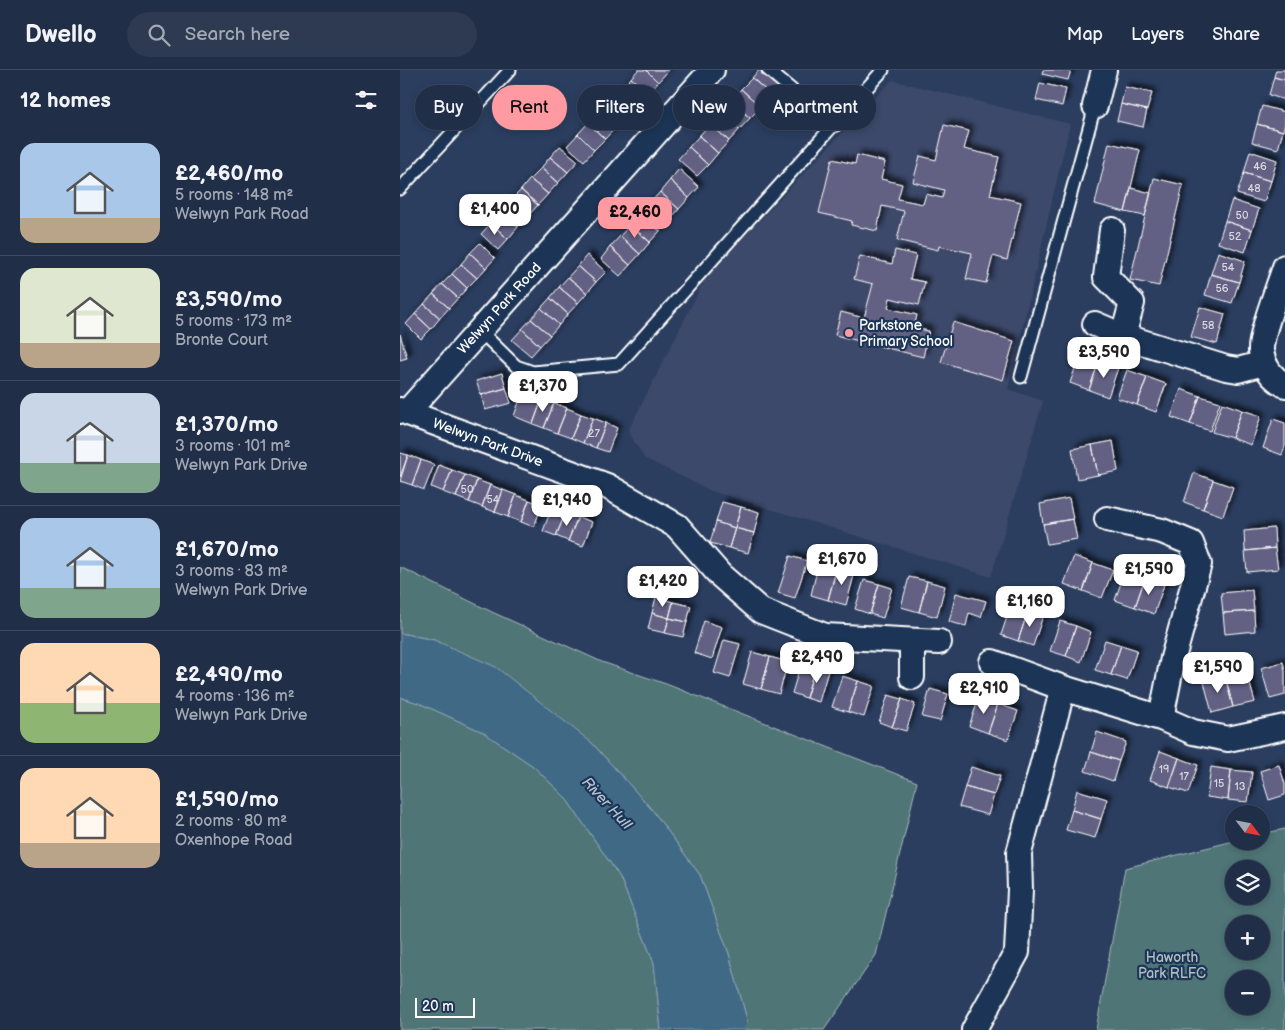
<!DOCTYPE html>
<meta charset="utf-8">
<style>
:root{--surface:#202e48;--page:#2d3a52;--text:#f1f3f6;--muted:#a2a8b4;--line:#3d4a60;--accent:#ff9aa2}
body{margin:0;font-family:"Balsamiq Sans",sans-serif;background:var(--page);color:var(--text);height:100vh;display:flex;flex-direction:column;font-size:19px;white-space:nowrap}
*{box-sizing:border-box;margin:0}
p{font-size:16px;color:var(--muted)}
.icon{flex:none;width:28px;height:28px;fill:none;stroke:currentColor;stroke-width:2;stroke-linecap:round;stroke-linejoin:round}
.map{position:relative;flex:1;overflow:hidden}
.panel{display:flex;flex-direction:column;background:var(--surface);width:400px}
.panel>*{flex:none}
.top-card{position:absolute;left:15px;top:15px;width:475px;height:45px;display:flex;gap:10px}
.needle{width:32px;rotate:122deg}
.tools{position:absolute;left:825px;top:735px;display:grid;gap:10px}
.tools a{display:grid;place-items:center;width:45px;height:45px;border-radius:50%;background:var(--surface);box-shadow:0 2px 8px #0003,0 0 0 1px var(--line);font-size:25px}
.scale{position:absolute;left:15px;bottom:12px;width:60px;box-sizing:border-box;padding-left:5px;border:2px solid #fff;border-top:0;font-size:14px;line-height:18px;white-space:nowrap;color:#fff;-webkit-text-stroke:4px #1d3557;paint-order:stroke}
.price{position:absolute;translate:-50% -42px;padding:0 11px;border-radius:10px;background:#fff;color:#222;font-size:16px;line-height:32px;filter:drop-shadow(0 1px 2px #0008)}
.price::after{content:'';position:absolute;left:50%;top:30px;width:15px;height:11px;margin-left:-8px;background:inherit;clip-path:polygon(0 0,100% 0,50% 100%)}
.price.current{background:var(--accent);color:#111}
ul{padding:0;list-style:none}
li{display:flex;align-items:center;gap:15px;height:125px;padding:0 20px}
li+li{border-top:1px solid var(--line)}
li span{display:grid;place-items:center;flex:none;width:140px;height:100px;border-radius:15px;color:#555}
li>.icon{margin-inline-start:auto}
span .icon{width:60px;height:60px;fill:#fffc;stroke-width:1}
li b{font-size:21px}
h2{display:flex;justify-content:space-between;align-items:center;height:60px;padding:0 20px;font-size:21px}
.chip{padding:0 18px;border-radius:22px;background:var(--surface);box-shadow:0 2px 8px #0003,0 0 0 1px var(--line);font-size:18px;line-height:45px}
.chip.current{background:var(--accent);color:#111}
header{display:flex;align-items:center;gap:30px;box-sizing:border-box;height:70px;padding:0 25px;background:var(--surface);border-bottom:1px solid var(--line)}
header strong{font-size:24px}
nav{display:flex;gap:28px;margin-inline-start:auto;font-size:18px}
.search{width:350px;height:45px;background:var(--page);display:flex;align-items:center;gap:12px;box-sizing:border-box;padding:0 18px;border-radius:28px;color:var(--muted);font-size:19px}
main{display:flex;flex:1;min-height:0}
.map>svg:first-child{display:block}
.built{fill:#3c486a}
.green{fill:#4f7476;stroke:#a7baba;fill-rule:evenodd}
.water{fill:#3f6986;stroke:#8ca5b6}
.building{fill:#626183;stroke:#fff;filter:url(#shadow)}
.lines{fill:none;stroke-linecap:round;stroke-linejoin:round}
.lane-casing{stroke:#fff;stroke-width:15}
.street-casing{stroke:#fff;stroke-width:28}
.lane{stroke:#1d3557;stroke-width:11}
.street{stroke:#1d3557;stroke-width:24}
.poi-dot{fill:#ff9aa2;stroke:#1d3557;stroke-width:2}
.labels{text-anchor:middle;stroke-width:4.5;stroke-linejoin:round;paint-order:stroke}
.number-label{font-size:11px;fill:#d8d8e0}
.street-label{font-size:14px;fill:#fff;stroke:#1d3557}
.poi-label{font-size:14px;fill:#fff;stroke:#1d3557;text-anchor:start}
.park-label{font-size:14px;fill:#b0c0c1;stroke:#1d3557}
.water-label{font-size:15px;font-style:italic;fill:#b2c3cf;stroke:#1d3557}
</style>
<header>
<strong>Dwello</strong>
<div class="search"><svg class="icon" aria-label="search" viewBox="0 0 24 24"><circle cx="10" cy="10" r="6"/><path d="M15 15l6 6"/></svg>Search here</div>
<nav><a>Map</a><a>Layers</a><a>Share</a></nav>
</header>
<main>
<section class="panel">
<h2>12 homes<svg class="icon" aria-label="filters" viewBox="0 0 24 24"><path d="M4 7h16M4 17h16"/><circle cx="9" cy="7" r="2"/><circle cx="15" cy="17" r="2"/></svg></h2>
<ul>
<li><span style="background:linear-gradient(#a9c7e8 75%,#b9a48a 0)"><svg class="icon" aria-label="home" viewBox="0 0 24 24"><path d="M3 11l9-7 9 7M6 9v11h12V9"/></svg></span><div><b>£2,460/mo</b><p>5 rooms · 148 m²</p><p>Welwyn Park Road</p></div></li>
<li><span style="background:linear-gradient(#dfe7d0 75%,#b9a48a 0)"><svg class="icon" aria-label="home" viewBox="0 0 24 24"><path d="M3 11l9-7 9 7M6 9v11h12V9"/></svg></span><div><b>£3,590/mo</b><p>5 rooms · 173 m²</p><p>Bronte Court</p></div></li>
<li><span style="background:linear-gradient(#c9d6e8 70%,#7fa58c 0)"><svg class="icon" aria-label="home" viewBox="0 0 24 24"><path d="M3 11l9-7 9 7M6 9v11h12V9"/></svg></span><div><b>£1,370/mo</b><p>3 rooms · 101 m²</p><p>Welwyn Park Drive</p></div></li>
<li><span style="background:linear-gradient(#a9c7e8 70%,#7fa58c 0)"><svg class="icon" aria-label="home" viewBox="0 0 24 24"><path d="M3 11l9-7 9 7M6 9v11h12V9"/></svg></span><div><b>£1,670/mo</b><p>3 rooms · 83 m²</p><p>Welwyn Park Drive</p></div></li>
<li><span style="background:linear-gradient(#ffd9b3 60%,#8fb573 0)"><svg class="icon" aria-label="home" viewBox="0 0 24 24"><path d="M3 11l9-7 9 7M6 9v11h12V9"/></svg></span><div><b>£2,490/mo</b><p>4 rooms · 136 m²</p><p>Welwyn Park Drive</p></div></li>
<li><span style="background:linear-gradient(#ffd9b3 75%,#b9a48a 0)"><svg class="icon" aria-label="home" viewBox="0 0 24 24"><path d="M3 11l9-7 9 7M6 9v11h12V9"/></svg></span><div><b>£1,590/mo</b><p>2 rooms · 80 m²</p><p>Oxenhope Road</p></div></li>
</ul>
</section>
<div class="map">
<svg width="885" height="960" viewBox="0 0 885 960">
<defs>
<filter id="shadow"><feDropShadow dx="4.5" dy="-4.5" stdDeviation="2.5" flood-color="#0009"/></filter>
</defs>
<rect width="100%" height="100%" fill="#2b3e60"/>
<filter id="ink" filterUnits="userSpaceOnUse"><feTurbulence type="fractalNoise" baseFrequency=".02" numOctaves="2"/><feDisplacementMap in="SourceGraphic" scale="10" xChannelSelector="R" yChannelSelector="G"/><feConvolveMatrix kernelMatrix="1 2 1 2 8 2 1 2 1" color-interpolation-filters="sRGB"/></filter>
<g filter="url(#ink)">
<path class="built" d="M492 10 670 54 608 319 643 331 591 507 311 421 244 388 228 361 306 207Z"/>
<path class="green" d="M0 497 92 542 202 592 266 614 517 712 476 885 424 960H346L347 950 329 884 300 805 253 741 192 673 34 570 0 563Z
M0 627 21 634 83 662 133 696 165 727 220 807 254 893 261 960H0Z
M885 759V960H696L725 798 834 771H861V764ZM834 799H861V826H834ZM834 854H861V881H834ZM834 909H861V936H834Z"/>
<path class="water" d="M0 563 34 570 96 597 192 673 253 741 300 805 329 884 347 950 346 960H261L254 893 220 807 165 727 133 696 83 662 21 634 0 627Z"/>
<path class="building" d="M238 0H246L258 12 248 23 231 8Z
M246 0H269L258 12Z
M359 0H367L382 13 371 25 352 8Z
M643 0H671L668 10 642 4Z
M876 0H885V10L874 7Z
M874 7 885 10V30L869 25Z
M231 8 248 23 237 35 220 19Z
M352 8 371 25 361 37 341 19Z
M640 13 666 19 662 36 636 30Z
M725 17 752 23 747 40 721 34Z
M220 19 237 35 226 46 210 30Z
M341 19 361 37 350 48 331 31Z
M210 30 226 46 216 57 199 42Z
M331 31 350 48 339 60 320 42Z
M721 34 747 40 743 57 717 51Z
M862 36 885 42V53L883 61 857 54Z
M199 42 216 57 205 69 188 53Z
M320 42 339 60 329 71 310 54Z
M188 53 205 69 194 80 178 64Z
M310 54 329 71 318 83 299 66Z
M857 54 883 61 878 79 852 72Z
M544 55 569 61 564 79 599 87 590 125 621 132 607 190 593 186 586 213 566 209 572 183 539 176 538 180 497 170 504 141 482 136 477 161 451 155 452 151 419 143 432 89 455 94 457 85 485 92 481 109 502 114 498 129 523 134 526 124 542 128 544 120 513 112 520 86 536 90Z
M178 64 194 80 184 91 167 76Z
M299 66 318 83 308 95 289 77Z
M709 73 740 80 725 142 695 134Z
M160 76 178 91 168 102 150 87Z
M289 77 308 95 297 106 278 89Z
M850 81 877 90 871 111 844 103Z
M150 87 168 102 158 113 141 98Z
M141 98 158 113 148 124 130 109Z
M279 99 299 117 289 128 270 110Z
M844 103 871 111 864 132 837 124Z
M754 108 783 115 759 216 730 210Z
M130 109 148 124 138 135 121 120Z
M270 110 289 128 279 139 260 122Z
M731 118 751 123 745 146 725 142Z
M121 120 138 135 128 146 110 131Z
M260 122 279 139 270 150 250 133Z
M832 130 859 139 852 160 825 151Z
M110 131 128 146 118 157 100 142Z
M250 133 270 150 260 161 240 144Z
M100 142 118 157 108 169 91 153Z
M240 144 260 161 250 172 230 155Z
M825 151 852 160 845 182 818 173Z
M91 153 108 169 98 180 81 164Z
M230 155 250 172 240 184 220 166Z
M220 166 240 184 230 195 210 177Z
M80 173 95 188 86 198 70 183Z
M210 177 230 195 220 206 201 189Z
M495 180 516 185 510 209 525 212 519 235 490 228 488 238 517 245 514 258 529 261 523 287 435 265 441 242 464 248 473 214 454 209 460 186 492 194Z
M818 182 845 191 839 212 811 204Z
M70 183 86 198 77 208 61 194Z
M187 185 206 202 196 212 178 196Z
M61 194 77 208 67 218 52 204Z
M178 196 196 212 187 223 168 207Z
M52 204 67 218 58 228 42 214Z
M811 204 839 212 832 233 805 225Z
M168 207 187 223 178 233 159 217Z
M42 214 58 228 49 238 33 224Z
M159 217 178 233 168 244 150 228Z
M33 224 49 238 40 248 24 234Z
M150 228 168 244 159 255 141 238Z
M24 234 40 248 31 259 15 244Z
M800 237 825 244 817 274 791 267Z
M141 238 159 255 150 265 131 249Z
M15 244 31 259 21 269 6 254Z
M131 249 150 265 140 276 122 259Z
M553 252 614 271 603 310 541 292Z
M122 259 140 276 131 286 112 270Z
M0 264 7 288 0 290Z
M680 284 699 291 689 320 670 313Z
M699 291 718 298 708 327 689 320Z
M727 300 747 307 737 335 717 328Z
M102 303 106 318 81 325 76 311Z
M747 307 766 314 756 342 737 335Z
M106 318 111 333 85 340 81 325Z
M781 319 800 326 790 354 771 347Z
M123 321 142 329 133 354 114 346Z
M800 326 820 332 810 361 790 354Z
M142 329 154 333 144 358 133 354Z
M154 333 167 338 157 363 144 358Z
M822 333 842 340 832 368 812 362Z
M167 338 181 344 171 368 157 363Z
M842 340 861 346 851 375 832 368Z
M181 344 193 348 183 373 171 368Z
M193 348 206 353 196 378 183 373Z
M873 349 885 353V376L882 385 863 378Z
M206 353 217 358 208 382 196 378Z
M713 371 718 401 698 405 692 375Z
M692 375 698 405 677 409 672 379Z
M0 383 8 385 0 407Z
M8 385 21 390 12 415 0 411Z
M21 390 34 395 24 420 12 415Z
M39 395 52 400 43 422 31 417Z
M52 400 65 405 56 427 43 422Z
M794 403 813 410 803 439 784 432Z
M65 405 77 410 69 432 56 427Z
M77 410 90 415 82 437 69 432Z
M813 410 833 417 823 446 803 439Z
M90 415 103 420 95 442 82 437Z
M103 420 116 425 108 447 95 442Z
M116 425 129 430 121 452 108 447Z
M669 428 673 449 643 454 640 434Z
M129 430 142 435 134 457 121 452Z
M322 432 341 437 335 458 316 452Z
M152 437 166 442 156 466 143 461Z
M341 437 359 442 354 463 335 458Z
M166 442 178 447 168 471 156 466Z
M178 447 192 452 183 476 168 471Z
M673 449 677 469 647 474 643 454Z
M316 452 335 458 329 478 310 473Z
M335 458 354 463 348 483 329 478Z
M874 458 875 478 845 481 844 461Z
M875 478 878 499 847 502 845 481Z
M390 486 407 491 395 528 378 523Z
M674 486 693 493 683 521 664 514Z
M419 492 437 497 428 530 411 525Z
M693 493 713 500 702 528 683 521Z
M437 497 455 502 446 535 428 530Z
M725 501 745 508 735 537 715 530Z
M509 507 527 511 519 542 501 537Z
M745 508 764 515 754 544 735 537Z
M464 510 479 514 470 544 455 539Z
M527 511 545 516 537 547 519 542Z
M479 514 492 518 483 548 470 544Z
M852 520 854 541 823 543 821 523Z
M556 523 586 531 581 547 569 543 566 556 549 552Z
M256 527 273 532 269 548 252 543Z
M273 532 291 536 287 552 269 548Z
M611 535 628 541 618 571 601 565Z
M628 541 643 546 633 576 618 571Z
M854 541 855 561 825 564 823 543Z
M252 543 269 548 265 563 248 559Z
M269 548 287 552 283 567 265 563Z
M304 551 322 557 312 589 294 583Z
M660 551 676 556 666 586 650 581Z
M676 556 691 562 681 592 666 586Z
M324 570 340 574 330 608 314 603Z
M705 570 721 575 711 605 695 600Z
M721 575 737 580 727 610 711 605Z
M352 582 370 587 361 619 343 614Z
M370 587 388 592 379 624 361 619Z
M883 592 885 601V625L870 629 861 598Z
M401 593 415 597 406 628 392 623Z
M415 597 428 601 419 632 406 628Z
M846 600 855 632 833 637 825 606Z
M442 606 458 611 448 642 432 637Z
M825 606 833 637 812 643 804 612Z
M458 611 474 616 464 647 448 642Z
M530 619 548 624 540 651 522 647Z
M488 625 502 629 492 657 479 652Z
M579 628 598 634 588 663 569 656Z
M502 629 515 634 506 661 492 657Z
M598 634 618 641 608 670 588 663Z
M697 662 726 672 719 691 691 682Z
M760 681 779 688 769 717 750 710Z
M691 682 719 691 713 711 685 701Z
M779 688 798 695 788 723 769 717Z
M879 695 885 714V725L869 730 860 701Z
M571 697 600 706 594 725 565 717Z
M811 697 831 700 828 730 807 727Z
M831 700 852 702 848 732 828 730Z
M565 717 594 725 588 745 559 737Z
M677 720 707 729 701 749 672 740Z
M672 740 701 749 695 768 666 760Z"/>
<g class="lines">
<defs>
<path id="lane" d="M368 0 435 56
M0 119 110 0
M79 260 116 296 133 302 219 294 483 0
M621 307 695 36"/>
<path id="street" d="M695 36 704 0
M712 160 706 207 732 233 723 266
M885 197C879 216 860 264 861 281 863 296 872 308 885 315
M695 254 723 266 826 298 838 300 864 293
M0 340 207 416 277 456 320 505 361 541 425 566 539 572
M7 342 312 0
M707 449 762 461 791 473 799 494 773 588 761 648
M592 592 663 618 761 648 793 662 828 669 885 657
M512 607V571
M574 960 617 882 620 820 619 783 663 618"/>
</defs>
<use href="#lane" class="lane-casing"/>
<use href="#street" class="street-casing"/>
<use href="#lane" class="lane"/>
<use href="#street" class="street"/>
</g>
</g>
<circle class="poi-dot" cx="449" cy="263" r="5"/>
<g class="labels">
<g class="number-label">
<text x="860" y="100">46</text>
<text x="854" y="122">48</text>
<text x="842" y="149">50</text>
<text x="835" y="170">52</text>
<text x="828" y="201">54</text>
<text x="822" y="222">56</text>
<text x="808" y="259">58</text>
<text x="194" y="367">27</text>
<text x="67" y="423">50</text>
<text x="93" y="433">54</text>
<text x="764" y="703">19</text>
<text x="784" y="710">17</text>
<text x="819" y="717">15</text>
<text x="840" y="720">13</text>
</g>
<g class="street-label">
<text transform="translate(99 238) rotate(-48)" y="5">Welwyn Park Road</text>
<text transform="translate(88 372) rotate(20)" y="5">Welwyn Park Drive</text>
</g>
<g class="poi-label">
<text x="459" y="260">Parkstone<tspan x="459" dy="16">Primary School</tspan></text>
</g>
<g class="park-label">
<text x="772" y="892">Haworth<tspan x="772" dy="16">Park RLFC</tspan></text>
</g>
<g class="water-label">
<text transform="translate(207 733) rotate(47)" y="5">River Hull</text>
</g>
</g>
</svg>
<div class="tools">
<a><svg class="needle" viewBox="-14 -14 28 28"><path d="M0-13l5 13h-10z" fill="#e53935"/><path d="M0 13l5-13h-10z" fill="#a2a8b4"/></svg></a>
<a><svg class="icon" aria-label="layers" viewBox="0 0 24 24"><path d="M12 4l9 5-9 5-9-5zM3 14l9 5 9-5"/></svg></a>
<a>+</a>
<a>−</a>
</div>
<div class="scale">20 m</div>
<b class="price" style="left:95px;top:166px">£1,400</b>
<b class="price current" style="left:235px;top:169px">£2,460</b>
<b class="price" style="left:704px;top:309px">£3,590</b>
<b class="price" style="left:143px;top:343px">£1,370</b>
<b class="price" style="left:167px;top:457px">£1,940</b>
<b class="price" style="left:442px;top:516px">£1,670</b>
<b class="price" style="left:749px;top:526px">£1,590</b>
<b class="price" style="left:263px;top:538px">£1,420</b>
<b class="price" style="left:630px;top:558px">£1,160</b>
<b class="price" style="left:417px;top:614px">£2,490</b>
<b class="price" style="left:818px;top:624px">£1,590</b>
<b class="price" style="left:584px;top:645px">£2,910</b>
<div class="top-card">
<a class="chip">Buy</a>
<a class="chip current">Rent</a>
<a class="chip">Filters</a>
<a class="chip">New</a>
<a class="chip">Apartment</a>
</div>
</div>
</main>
